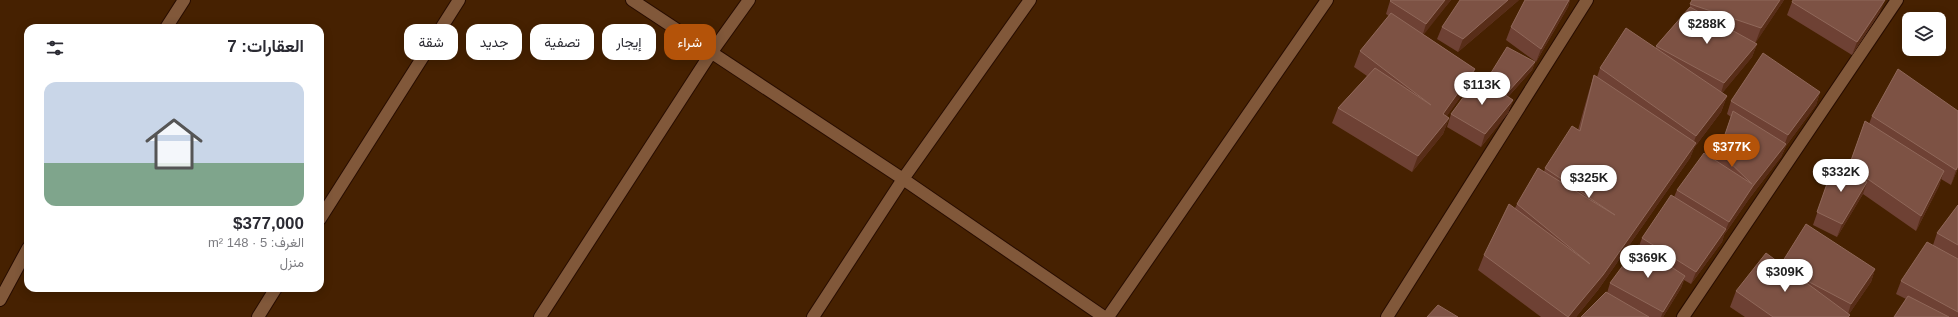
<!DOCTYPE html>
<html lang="ar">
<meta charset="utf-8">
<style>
:root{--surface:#fff;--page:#f2f2f3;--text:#2b2b33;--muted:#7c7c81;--accent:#b45309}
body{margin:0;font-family:Arial,Vazirmatn,sans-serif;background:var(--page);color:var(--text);direction:rtl;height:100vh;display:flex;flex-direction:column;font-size:15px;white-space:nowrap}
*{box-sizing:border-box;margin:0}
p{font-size:13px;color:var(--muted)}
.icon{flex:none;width:22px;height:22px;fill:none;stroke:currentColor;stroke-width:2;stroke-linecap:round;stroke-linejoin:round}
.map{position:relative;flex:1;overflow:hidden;direction:ltr}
.details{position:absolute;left:24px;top:24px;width:300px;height:268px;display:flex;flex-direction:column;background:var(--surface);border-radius:12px;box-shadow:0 2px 10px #0003;direction:rtl}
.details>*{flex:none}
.hud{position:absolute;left:336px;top:24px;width:380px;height:36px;direction:rtl;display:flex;gap:8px}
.buttons{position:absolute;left:1902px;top:12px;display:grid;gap:8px}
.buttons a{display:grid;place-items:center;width:44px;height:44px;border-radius:8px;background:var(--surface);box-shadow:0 2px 10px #0003;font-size:20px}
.price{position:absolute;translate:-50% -34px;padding:0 9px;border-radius:14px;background:#fff;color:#222;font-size:13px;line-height:26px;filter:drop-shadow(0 1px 2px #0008)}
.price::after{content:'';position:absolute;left:50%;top:24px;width:12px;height:9px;margin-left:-6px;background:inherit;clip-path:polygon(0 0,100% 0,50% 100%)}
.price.current{background:var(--accent);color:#fff}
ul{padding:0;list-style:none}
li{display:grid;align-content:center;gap:8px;height:212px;padding:0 20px}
li span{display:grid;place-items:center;height:124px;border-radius:12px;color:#555}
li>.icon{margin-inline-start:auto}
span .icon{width:72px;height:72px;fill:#fffc;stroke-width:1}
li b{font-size:17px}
h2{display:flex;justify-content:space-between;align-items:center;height:48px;padding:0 20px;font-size:17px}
.pill{padding:0 14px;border-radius:12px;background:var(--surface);box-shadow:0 2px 10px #0003;font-size:14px;line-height:36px}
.pill.current{background:var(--accent);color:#fff}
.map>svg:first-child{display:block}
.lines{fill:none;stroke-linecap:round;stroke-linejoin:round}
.street-casing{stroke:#270c00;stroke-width:14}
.street{stroke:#81583a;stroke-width:12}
.wall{fill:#6e4134}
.shaded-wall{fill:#582d18}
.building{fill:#7d5244;stroke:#90685a}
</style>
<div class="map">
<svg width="1958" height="317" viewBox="0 0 1958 317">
<rect width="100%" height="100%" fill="#462101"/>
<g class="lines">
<defs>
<path id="street" d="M632 0 903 179 1104 317
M166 28 184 0
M320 219 459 0
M0 300 28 248
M258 317 276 288
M540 317 711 53 749 0
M813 317 903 179 1030 0
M1108 317 1327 0
M1387 317 1587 0
M1683 317 1897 0"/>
</defs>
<use href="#street" class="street-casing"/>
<use href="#street" class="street"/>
</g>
<path class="wall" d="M1451 0 1423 34 1475 69 1469 85 1446 117 1449 118 1443 134 1412 172 1332 123 1338 108 1367 76 1354 67 1360 51 1389 16 1386 14 1390 1Z
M1519 0 1458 52 1437 39 1442 27Z
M1525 0H1570L1568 7 1536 62 1506 40 1511 27Z
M1784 0 1755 43 1757 44 1752 57 1722 93 1727 96 1721 112 1694 148 1690 158 1598 290 1576 317H1541L1478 270 1484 255 1515 208 1517 204 1544 172 1545 168 1578 130 1589 91 1594 75 1597 77 1600 68 1656 48V46L1690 7V4Z
M1792 2 1880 12 1852 55 1787 15Z
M1535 62 1532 70 1508 97 1513 100 1508 113 1481 147 1447 127 1451 114 1487 83 1489 76Z
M1820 92 1816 105 1786 146 1781 157 1749 199 1724 235 1722 242 1691 284 1684 280 1681 288 1663 317H1581L1607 293 1610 283 1639 246 1642 238 1674 197 1677 190 1716 160 1731 117 1727 114 1731 101Z
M1872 116 1958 168 1951 185 1941 179 1939 186 1916 231 1863 194 1837 237 1813 225 1835 161 1848 169 1865 121 1869 124Z
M1958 205V317H1894L1906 299 1896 294 1901 281 1933 245 1937 233Z
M1781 264 1875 269 1871 282 1849 314 1850 315 1849 317H1745L1730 307 1736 291Z"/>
<path class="shaded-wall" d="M1445 0H1451L1422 37 1426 24Z
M1508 0H1519L1458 52 1463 39Z
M1569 0H1570L1568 7 1536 62 1541 49Z
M1780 0H1784L1755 44 1761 28Z
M1885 0 1880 12 1852 55 1857 42Z
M1757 44 1752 57 1720 96 1724 83Z
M1535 62 1532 70 1505 100 1508 92Z
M1475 69 1469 85 1437 130 1443 114Z
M1820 92 1816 105 1786 146 1781 157 1749 199 1724 235 1722 242 1691 284 1696 272 1726 229 1729 222 1753 186 1784 146 1788 135Z
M1727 96 1721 112 1694 148 1690 158 1598 290 1576 317H1569L1692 147 1696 136Z
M1513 100 1508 113 1481 147 1485 134Z
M1449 118 1443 134 1412 172 1418 156Z
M1958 166V168L1951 185 1956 170Z
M1944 171 1939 186 1916 231 1921 216Z
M1867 182 1863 194 1837 237 1842 224Z
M1875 269 1871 282 1847 317 1851 304Z
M1685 276 1681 288 1663 317H1661L1663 312Z"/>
<path class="building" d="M1391 0H1445L1426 24 1390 1Z
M1460 0H1508L1463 39 1442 27Z
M1525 0H1569L1541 49 1511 27Z
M1692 0H1780L1761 28 1690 4Z
M1793 0H1885L1857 42 1792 2Z
M1690 7 1757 44 1724 83 1656 46Z
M1391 13 1475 69 1443 114 1449 118 1418 156 1338 108 1375 68 1431 105 1360 51Z
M1626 28 1727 96 1696 136 1600 68Z
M1507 47 1535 62 1508 92 1489 76Z
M1763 53 1820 92 1788 135 1731 101Z
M1898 69 1958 111V166L1956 170 1872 116Z
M1594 75 1696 143 1603 275 1568 317 1484 255 1509 204 1590 264 1517 204 1538 168 1615 215 1545 168 1572 126 1580 131Z
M1478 77 1513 100 1485 134 1451 114Z
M1733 111 1786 144 1753 186 1729 222 1677 190 1704 153 1752 184 1719 152Z
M1865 121 1944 171 1921 216 1849 166Z
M1835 161 1867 182 1842 224 1817 212Z
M1671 195 1726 229 1696 272 1642 238Z
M1958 205V245L1937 233Z
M1806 224 1875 269 1851 304 1796 275 1781 264Z
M1927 242 1958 259V312L1901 281Z
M1638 245 1685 276 1663 312 1610 283Z
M1766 253 1850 315 1848 317H1773L1736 291Z
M1606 292 1649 317H1581Z
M1908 296 1949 317H1894Z
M1438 305 1458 317H1427Z"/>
</svg>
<div class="buttons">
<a><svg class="icon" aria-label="layers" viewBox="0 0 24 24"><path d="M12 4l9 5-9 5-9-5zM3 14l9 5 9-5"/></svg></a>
</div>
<b class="price" style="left:1707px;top:45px">$288K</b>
<b class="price" style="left:1482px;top:106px">$113K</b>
<b class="price current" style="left:1732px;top:168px">$377K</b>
<b class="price" style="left:1841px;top:193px">$332K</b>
<b class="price" style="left:1589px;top:199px">$325K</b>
<b class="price" style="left:1648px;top:279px">$369K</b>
<b class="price" style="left:1785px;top:293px">$309K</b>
<div class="hud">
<a class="pill current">شراء</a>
<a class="pill">إيجار</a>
<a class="pill">تصفية</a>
<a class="pill">جديد</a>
<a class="pill">شقة</a>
</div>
<section class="details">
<h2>العقارات: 7<svg class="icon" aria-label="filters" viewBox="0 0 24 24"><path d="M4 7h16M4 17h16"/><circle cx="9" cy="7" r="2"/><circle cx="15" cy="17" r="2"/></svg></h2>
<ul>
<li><span style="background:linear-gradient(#c9d6e8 65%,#7fa58c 0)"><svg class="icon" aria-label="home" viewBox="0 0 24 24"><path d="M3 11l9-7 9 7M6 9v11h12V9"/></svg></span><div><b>$377,000</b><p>الغرف: 5 · 148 m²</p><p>منزل</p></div></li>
</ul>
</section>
</div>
